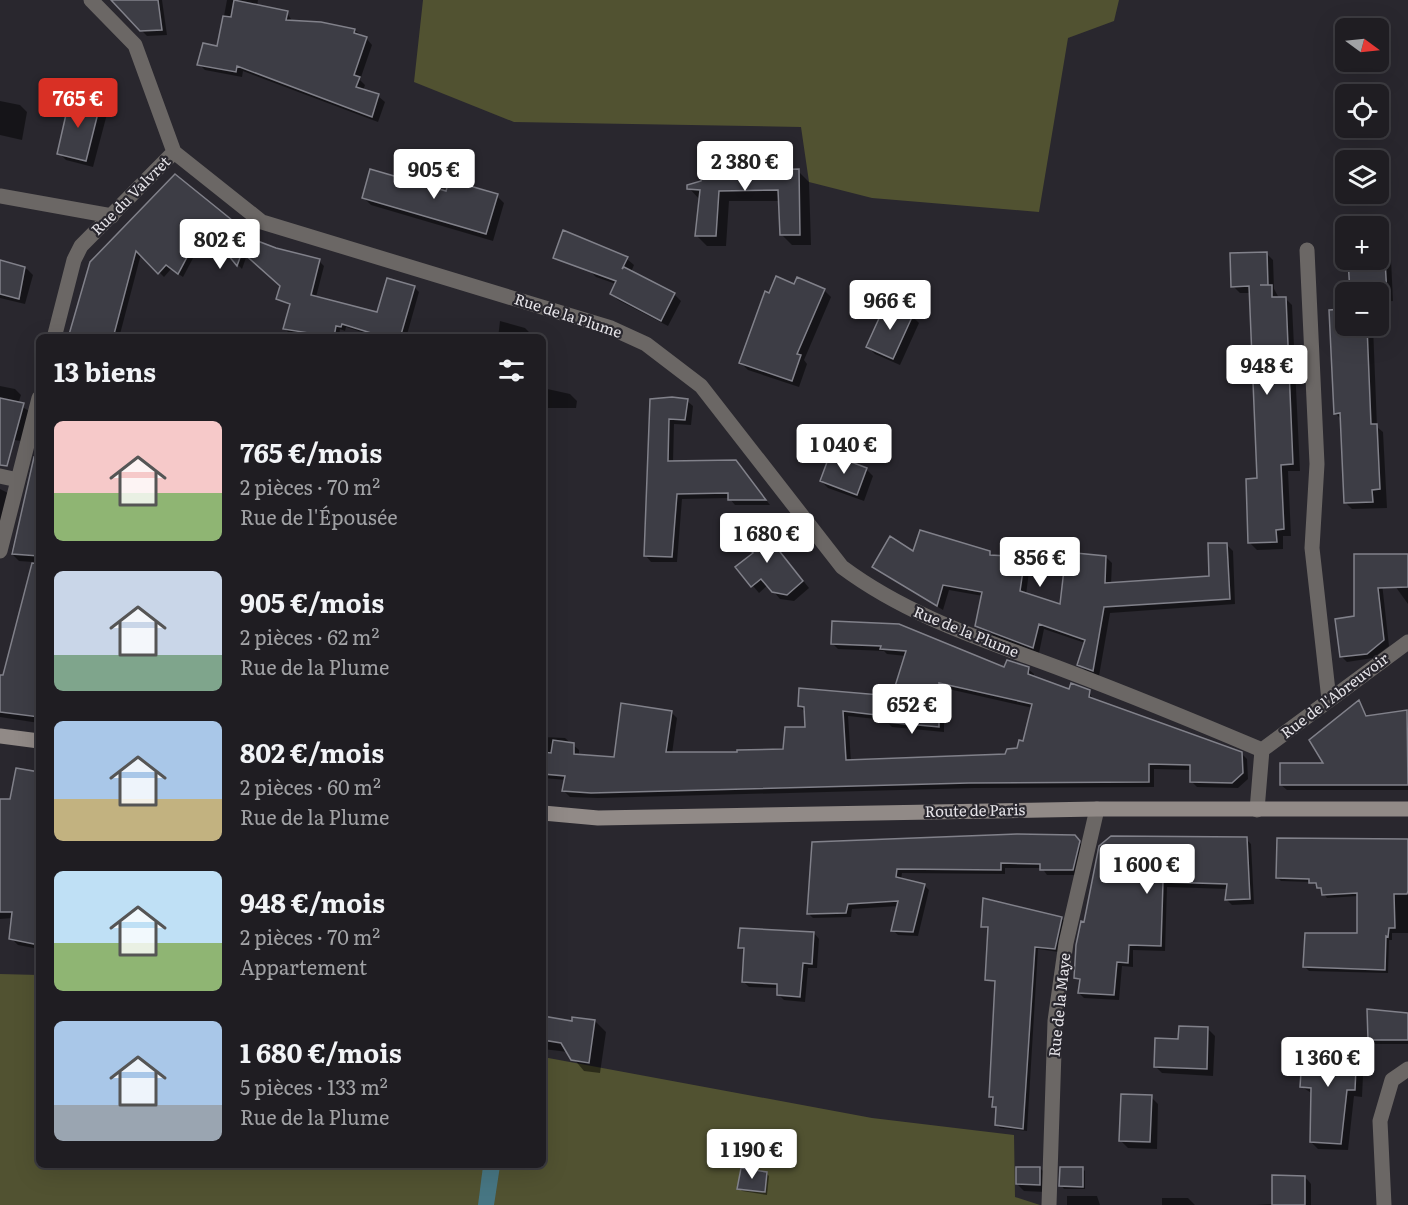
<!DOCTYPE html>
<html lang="fr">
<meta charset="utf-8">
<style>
:root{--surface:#1f1d22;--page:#27262a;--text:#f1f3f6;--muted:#a1a2a5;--line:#3c3b40;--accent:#d93025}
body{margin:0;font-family:Literata,serif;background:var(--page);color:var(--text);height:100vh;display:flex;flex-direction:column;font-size:22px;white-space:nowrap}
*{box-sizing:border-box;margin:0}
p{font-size:20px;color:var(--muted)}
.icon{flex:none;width:33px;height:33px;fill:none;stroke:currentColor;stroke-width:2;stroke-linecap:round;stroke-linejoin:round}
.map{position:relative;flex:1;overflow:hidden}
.side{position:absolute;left:36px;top:334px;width:510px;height:834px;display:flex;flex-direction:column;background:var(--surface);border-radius:9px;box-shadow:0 6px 24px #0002,0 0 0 2px var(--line)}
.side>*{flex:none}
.needle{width:39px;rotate:105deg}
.fabs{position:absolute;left:1335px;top:18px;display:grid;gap:12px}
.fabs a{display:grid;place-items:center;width:54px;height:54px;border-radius:9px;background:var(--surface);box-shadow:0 6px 24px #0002,0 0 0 2px var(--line);font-size:30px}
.price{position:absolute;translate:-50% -51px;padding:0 14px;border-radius:6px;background:#fff;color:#222;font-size:20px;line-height:39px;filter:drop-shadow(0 2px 3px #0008)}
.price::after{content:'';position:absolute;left:50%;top:36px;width:18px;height:14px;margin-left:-9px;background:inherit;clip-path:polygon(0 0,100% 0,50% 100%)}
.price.on{background:var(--accent);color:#fff}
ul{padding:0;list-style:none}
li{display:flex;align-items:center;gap:18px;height:150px;padding:0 18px}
li span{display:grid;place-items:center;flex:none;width:168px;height:120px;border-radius:9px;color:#555}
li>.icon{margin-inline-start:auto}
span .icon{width:72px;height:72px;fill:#fffc;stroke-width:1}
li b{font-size:26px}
h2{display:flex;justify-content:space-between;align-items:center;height:72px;padding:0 18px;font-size:26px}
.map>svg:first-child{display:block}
.green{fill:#515231}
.water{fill:#477683}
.shadow{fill:#0007;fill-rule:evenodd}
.building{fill:#3d3d45;stroke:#81818a;stroke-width:1.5;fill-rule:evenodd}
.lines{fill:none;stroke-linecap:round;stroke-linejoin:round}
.street{stroke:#6b6765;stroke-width:15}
.secondary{stroke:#918a87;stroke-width:15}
.labels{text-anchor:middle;stroke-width:4.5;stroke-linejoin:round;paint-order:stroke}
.street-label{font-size:15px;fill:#e5e3e8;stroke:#29272e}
</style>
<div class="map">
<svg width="1408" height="1205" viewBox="0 0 1408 1205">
<rect width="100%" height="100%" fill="#29272e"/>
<path class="green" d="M423 0H1119L1114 21 1068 38 1039 212 872 198 809 182 801 127 514 122 414 82Z
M0 974 39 975V1166H543V1057L872 1118 1014 1135 1015 1197 1040 1205H0Z"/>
<path class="water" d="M483 1166H500L494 1205H478Z"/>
<path class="shadow" d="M112 0H162L167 35 147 36Z
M227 0H258L257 6 287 13 293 22 354 30 366 38 372 45 360 80 365 85 363 91 378 96 385 102 378 122 243 71 242 77 205 70 199 64 218 48Z
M0 101 20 105 27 112 22 140 0 135Z
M100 107 107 114 93 167 66 160 59 153Z
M721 150 732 161 731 174 798 171 809 182 811 245H792L781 234 780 201H729L726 246H707L696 235 700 200 689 188 702 182Z
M175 176 252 240 276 250 319 261 324 266 316 297 378 314 414 287 419 292 406 338H380L346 327 345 331 340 329 339 338 289 333 285 329 291 306 278 298 281 286 247 255 242 269 207 232 183 277 171 269 164 277 141 254 119 338H70Z
M497 196 504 203 493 241 371 205 364 198Z
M1384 231 1390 238 1393 301 1378 302V292H1351L1350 260H1378V232Z
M1266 253 1273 260 1274 289 1279 298H1285L1292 305 1300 471H1288L1291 536H1283V549L1257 550 1250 543 1259 480 1250 293H1240L1233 286Z
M627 259 634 265 631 272 674 294 681 301 668 326 618 300 611 293 616 284 596 277 589 270Z
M0 262 27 269 33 275 25 304 0 298Z
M795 286 824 290 831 297 804 360 807 364 799 387 748 370 741 363 770 295Z
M1344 311 1346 326H1373L1377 427 1383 432 1387 508 1352 509 1345 502 1341 419 1335 413Z
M912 316 919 323 900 365 875 354 868 347Z
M500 321 525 328 531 334 530 338H498Z
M0 386 15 389 21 395 18 404 29 411 21 441 0 438Z
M543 388 570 394 577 401 576 408H543Z
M651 400 687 401 693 406 691 425 674 424 673 462 742 468 770 505H735L729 498 682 499 677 562H651L646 556Z
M866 469 873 476 864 501 828 488 821 481Z
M30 480 39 482V723L0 717V676L4 677 33 562 19 561 11 553Z
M0 489 8 493 0 527Z
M764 532 809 588 794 601 780 599 768 585 759 593 737 567 755 553Z
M1227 545 1233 551 1235 604 1110 613 1099 676 1085 670 1079 664 1085 643 1044 629 1039 653 983 632 977 626 983 596 949 590 943 610 874 567 914 553 990 552 993 556 1024 558 1030 564 1026 595 1061 606 1106 557 1112 563 1111 584 1210 578Z
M1355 556H1408V604L1380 565 1389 646 1373 658 1347 662 1341 656 1356 618Z
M833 622 1004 669H1028L1034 674 1033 678 1070 691 1089 692 1094 701 1241 753 1247 759 1248 779 1238 788 1197 787 1191 781 1192 770 1154 769V787L975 788 598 798 570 797 564 791 566 780 543 778V737L565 738 579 750V756L616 758 671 712 677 718 672 754H739L785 750 807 728 805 712 799 706 893 698 906 656 887 654 884 651 838 649 832 643ZM944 688 1033 708 1024 743 1018 750 1006 756 851 762 848 716 885 720 892 727 944 732Z
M1359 702 1368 717 1408 711V790H1287L1281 785 1326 765Z
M39 773V949L18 945 11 938 13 918 0 919V868Z
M1074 837 1084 847 1078 875H1047L1042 868H1005V874L902 873 901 880 924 885 929 890 918 936 898 935 893 930 899 906 852 909 851 917 813 918 808 913 814 844Z
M1246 839 1251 844 1254 904 1232 905 1227 900 1228 889 1167 887 1165 951 1133 950V967L1122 966 1119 1000 1084 998 1079 993 1081 982 1076 977 1100 847Z
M1408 841V933H1392V940H1389L1388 973 1309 971 1305 967 1358 934 1359 896 1327 898 1318 886 1310 882 1281 881 1277 877Z
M1061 918 1065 922 1059 952 1038 949 1027 1131 1000 1128 996 1125 997 1110 990 1096 996 983 987 979 989 930 983 926Z
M814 933 819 939 817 968H808L805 1002 784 1000 778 994V988L749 987 743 981 745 952 740 947Z
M1408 1015V1044H1374L1369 1039Z
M543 1018 573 1023 595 1021 606 1032 600 1073 584 1071 568 1052 543 1049Z
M1208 1029 1215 1036 1213 1076 1162 1073 1155 1066 1179 1041Z
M1356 1047 1364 1054 1362 1097 1354 1096 1348 1150 1318 1149 1311 1142 1313 1094 1302 1087Z
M1151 1097 1158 1104 1157 1149 1128 1148 1121 1141Z
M1040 1168 1047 1175 1046 1192 1024 1191 1017 1184Z
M1082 1168 1085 1171V1189H1064L1061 1185Z
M766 1173 769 1176 767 1195 742 1191 739 1188Z
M1305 1177 1311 1184V1205H1256L1273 1204Z
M1067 1196H1097L1100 1205H1067Z
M1162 1198H1188L1195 1205H1162Z"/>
<path class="building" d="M111 0H158L162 30 140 31Z
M234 0 288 11 286 20 321 22 355 29 354 33 367 37 354 75 360 77 356 87 379 94 372 117 237 66 236 72 197 65 203 43 217 46 223 16 231 17Z
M70 97 100 105 86 161 57 154Z
M704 147 722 149 720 176 741 170 799 169 800 235H780L778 190 719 191 716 236H695L700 190 687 189V185L701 181Z
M370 169 446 191 449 180 498 194 486 234 362 198Z
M175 174 248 233 247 237 276 248 320 259 311 295 377 312 387 278 415 286 400 338H387L342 324 341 327 336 326 334 337 283 329 290 304 276 299 280 286 242 252 237 266 224 250 202 229 178 274 166 265 158 274 136 251 113 338H68L90 262Z
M563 230 628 257 622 269 624 267 675 293 661 321 610 294 616 281 553 258Z
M1267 252 1268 285H1260H1272V297H1286L1293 464 1281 465 1284 529 1276 530 1277 542 1248 543 1246 479 1257 478 1249 286 1231 287 1230 253Z
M0 260 25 267 19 299 0 294Z
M1348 260H1385L1387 295 1350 292Z
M776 276 794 284 797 277 825 289 797 354 801 355 792 381 739 363 765 291 769 293Z
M1342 297H1346V326H1367L1371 424H1377L1380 489 1372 490 1373 502 1344 503 1340 413 1334 414 1329 310 1343 309Z
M886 303 913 315 893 359 866 347Z
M672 397 688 399 685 420 669 419 668 461 736 460 766 500H728V493L677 494 672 557 644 556 650 399Z
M0 398 24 403 7 466 0 465Z
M830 454 867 468 857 495 820 481Z
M34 457 39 458V556L12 554Z
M758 524 803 581 787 595 772 592 761 579 751 587 735 567 753 553 740 537Z
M920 530 990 551V555L1025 557 1020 591 1060 604 1066 552 1106 556 1105 583 1209 576 1208 543H1227L1230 599 1104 607 1093 671 1077 665 1085 640 1039 624 1033 648 975 626 982 592 943 585 937 606 872 567 890 536 913 551Z
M1354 554H1408V587L1378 588 1384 640 1367 654 1340 657 1335 619 1354 616Z
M32 563 39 564V717L0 712V675H3Z
M832 621 899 624 1004 667 1007 660 1029 667 1028 674 1069 689 1071 683 1090 690 1089 697 1242 752 1243 773 1232 783 1190 782V765L1149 764V782L969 783 591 793 562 791 565 776 543 774V752L551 753 553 740 574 743V754L614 757 621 703 672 711 666 752H737V750L783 749 785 727H805L804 707 798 706 799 688 892 696 906 651 880 649 881 646 831 644ZM939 683 1032 704 1023 741 1019 740 1017 748 1007 749 1005 754 846 760 843 711 885 716V722L939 727Z
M1359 700 1366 716 1407 710 1408 785H1280V763H1323L1309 740Z
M16 768 39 772V945L9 939 12 912H0V799H10Z
M1017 834 1075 835 1080 841 1073 870H1040V864L1001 863V870L897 869 896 877 925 884 913 932 891 931 898 901 848 904 846 913 807 914 812 842Z
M1111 836 1247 837 1250 899 1225 900 1227 884 1163 882 1161 946 1129 945 1128 963 1117 962 1114 995 1078 993 1080 979 1074 978 1076 945 1081 921 1084 922 1099 846Z
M1277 838 1408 839V891L1407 894H1394L1395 928H1389L1388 937 1386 936 1385 970 1303 967 1305 933H1357V893L1322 895 1321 888H1317L1316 883H1309V879L1276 878Z
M983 898 1062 917 1055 949 1035 947 1023 1129 995 1125 996 1107H992L993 1097H989L995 981 985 980 988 927H981Z
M740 928 814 932 812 964 803 963 800 997 777 995V984L742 982 744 948H738Z
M1367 1009 1408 1013V1040H1368Z
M543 1016 572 1021V1017L595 1020 589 1063 571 1060 561 1043 543 1040Z
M1179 1026 1208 1027 1207 1069 1154 1067 1155 1038 1178 1039Z
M1303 1043 1357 1046 1355 1090H1347L1341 1144 1310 1142 1311 1088 1300 1087Z
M1121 1094 1152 1095 1150 1142 1119 1141Z
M1016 1167H1040V1185L1016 1184Z
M1060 1167H1083V1187L1059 1186Z
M741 1168 767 1172 765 1192 737 1189Z
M1272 1175 1305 1176V1205H1272Z"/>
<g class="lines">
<path class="street" d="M174 152 262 222 611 328 646 344 701 386 842 567C909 617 987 641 1064 670 1130 695 1196 722 1262 750L1257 810
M0 196 112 216
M1307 250 1317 464 1312 548 1329 700
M54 338 74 260 81 246 174 152 135 45 91 0
M0 476 18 480
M0 551 39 398
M1262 750 1408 642
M1049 1205 1055 1021 1066 943 1097 809
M1384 1205 1380 1121 1392 1080 1408 1069"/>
<path class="secondary" d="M0 736 39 741
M543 813 598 818 1097 809H1408"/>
</g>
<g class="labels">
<g class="street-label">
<text transform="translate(131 196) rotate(-45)" y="5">Rue du Valvret</text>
<text transform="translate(568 316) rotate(18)" y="5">Rue de la Plume</text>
<text transform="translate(966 632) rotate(22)" y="5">Rue de la Plume</text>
<text transform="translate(1335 696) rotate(-37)" y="5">Rue de l'Abreuvoir</text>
<text transform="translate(975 811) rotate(-1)" y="5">Route de Paris</text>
<text transform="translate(1060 1005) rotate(-84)" y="5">Rue de la Maye</text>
</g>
</g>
</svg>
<div class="fabs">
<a><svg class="needle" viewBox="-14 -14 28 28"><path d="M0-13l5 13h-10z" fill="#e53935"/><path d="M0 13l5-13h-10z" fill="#a1a2a5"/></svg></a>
<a><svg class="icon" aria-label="locate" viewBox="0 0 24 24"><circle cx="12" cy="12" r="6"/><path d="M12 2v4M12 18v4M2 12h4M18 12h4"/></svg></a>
<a><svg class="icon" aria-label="layers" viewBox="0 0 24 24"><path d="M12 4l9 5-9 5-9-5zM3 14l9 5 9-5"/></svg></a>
<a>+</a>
<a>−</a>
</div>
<b class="price on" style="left:78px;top:129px">765 €</b>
<b class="price" style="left:745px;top:192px">2 380 €</b>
<b class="price" style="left:434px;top:200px">905 €</b>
<b class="price" style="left:220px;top:270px">802 €</b>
<b class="price" style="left:890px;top:331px">966 €</b>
<b class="price" style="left:1267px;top:396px">948 €</b>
<b class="price" style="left:844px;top:475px">1 040 €</b>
<b class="price" style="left:767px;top:564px">1 680 €</b>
<b class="price" style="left:1040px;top:588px">856 €</b>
<b class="price" style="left:912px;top:735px">652 €</b>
<b class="price" style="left:1147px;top:895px">1 600 €</b>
<b class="price" style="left:1328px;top:1088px">1 360 €</b>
<b class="price" style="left:752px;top:1180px">1 190 €</b>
<section class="side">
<h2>13 biens<svg class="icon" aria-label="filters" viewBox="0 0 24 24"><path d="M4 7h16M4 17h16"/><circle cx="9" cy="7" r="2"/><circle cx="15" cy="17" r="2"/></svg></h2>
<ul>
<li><span style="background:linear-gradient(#f6c9c9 60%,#8fb573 0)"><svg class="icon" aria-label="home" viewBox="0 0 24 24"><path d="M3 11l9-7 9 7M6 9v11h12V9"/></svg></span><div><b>765 €/mois</b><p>2 pièces · 70 m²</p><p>Rue de l'Épousée</p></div></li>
<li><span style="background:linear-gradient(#c9d6e8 70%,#7fa58c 0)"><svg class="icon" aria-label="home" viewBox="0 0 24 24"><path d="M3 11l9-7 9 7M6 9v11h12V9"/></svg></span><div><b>905 €/mois</b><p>2 pièces · 62 m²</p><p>Rue de la Plume</p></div></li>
<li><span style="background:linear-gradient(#a9c7e8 65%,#c2b280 0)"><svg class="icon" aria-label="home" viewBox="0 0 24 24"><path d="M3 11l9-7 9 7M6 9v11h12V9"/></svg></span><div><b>802 €/mois</b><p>2 pièces · 60 m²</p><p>Rue de la Plume</p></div></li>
<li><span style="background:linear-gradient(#bfe0f5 60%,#8fb573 0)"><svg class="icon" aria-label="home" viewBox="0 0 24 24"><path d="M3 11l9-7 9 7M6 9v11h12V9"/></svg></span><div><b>948 €/mois</b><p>2 pièces · 70 m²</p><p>Appartement</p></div></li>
<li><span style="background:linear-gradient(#a9c7e8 70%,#9aa5b1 0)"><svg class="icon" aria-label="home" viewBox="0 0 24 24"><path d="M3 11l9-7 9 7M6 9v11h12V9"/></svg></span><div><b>1 680 €/mois</b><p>5 pièces · 133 m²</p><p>Rue de la Plume</p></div></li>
</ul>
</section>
</div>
